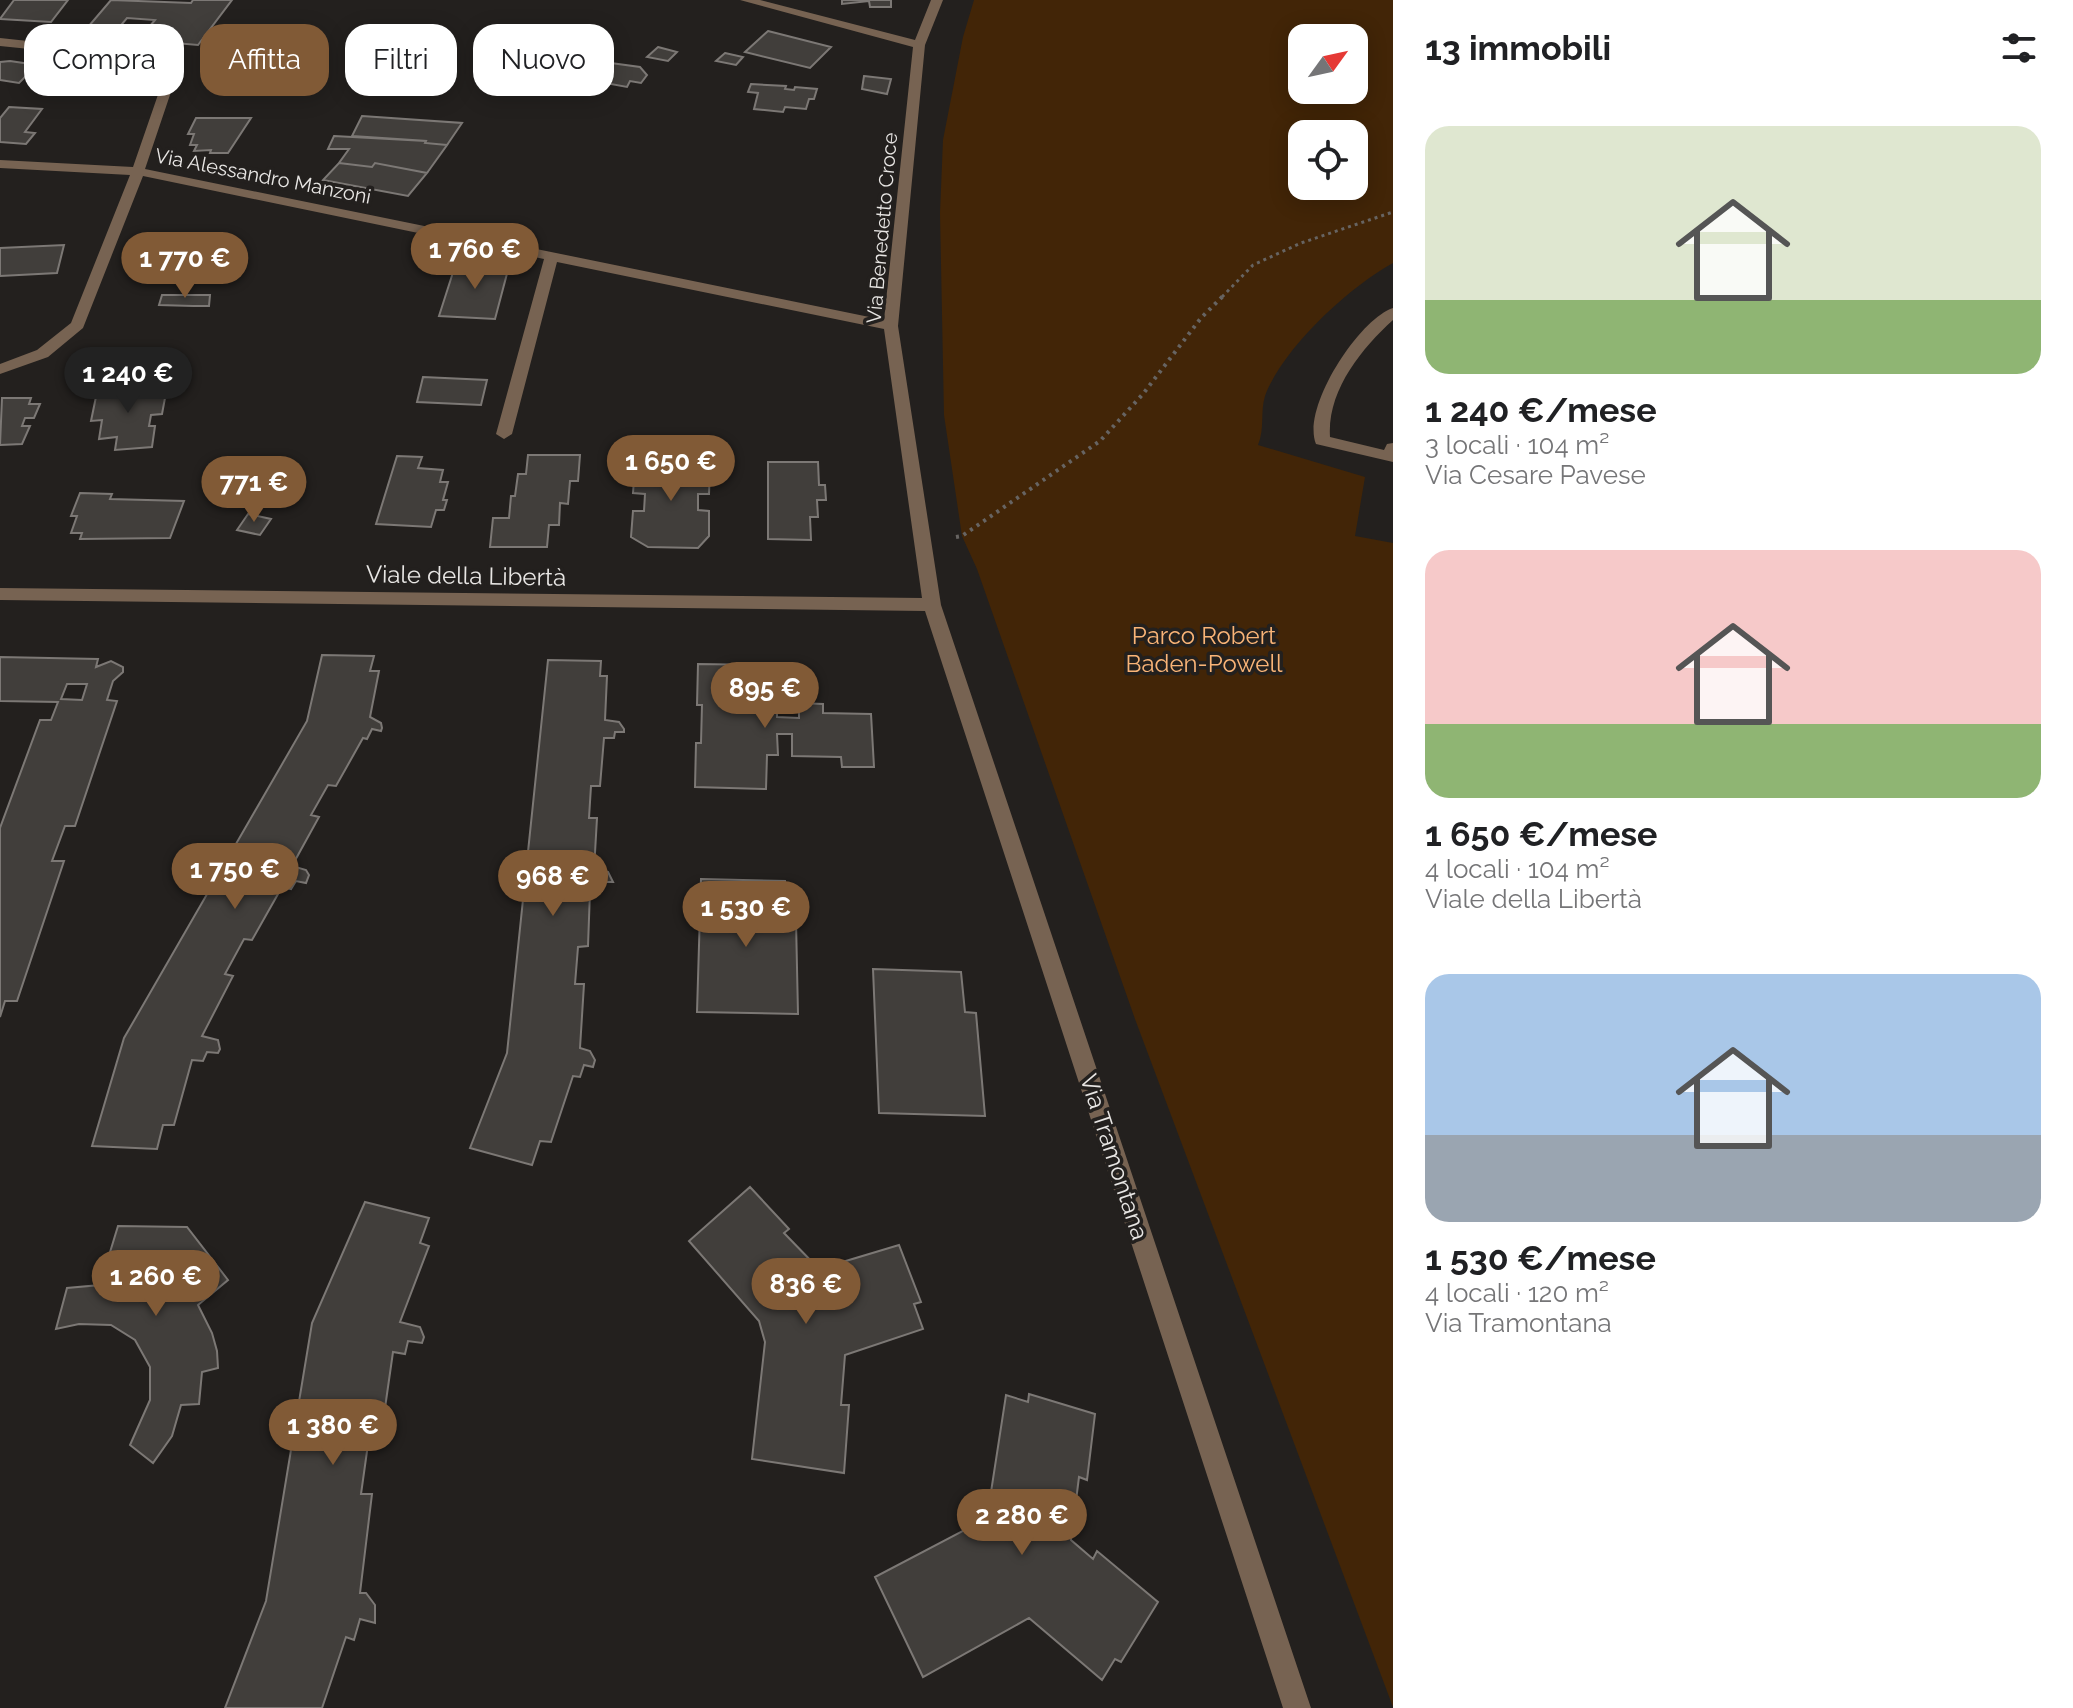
<!DOCTYPE html>
<html lang="it">
<meta charset="utf-8">
<style>
:root{--surface:#fff;--page:#f6f6f6;--text:#202124;--muted:#757577;--accent:#815a36}
body{margin:0;font-family:Raleway,sans-serif;background:var(--page);color:var(--text);height:100vh;display:flex;flex-direction:column;font-size:30px;white-space:nowrap}
*{box-sizing:border-box;margin:0}
p{font-size:26px;color:var(--muted)}
.icon{flex:none;width:44px;height:44px;fill:none;stroke:currentColor;stroke-width:2;stroke-linecap:round;stroke-linejoin:round}
.map{position:relative;flex:1;overflow:hidden}
.sheet{display:flex;flex-direction:column;background:var(--surface);width:680px}
.sheet>*{flex:none}
.top-card{position:absolute;left:24px;top:24px;width:760px;height:72px;display:flex;gap:16px}
.needle{width:52px;rotate:57deg}
.tools{position:absolute;left:1288px;top:24px;display:grid;gap:16px}
.tools a{display:grid;place-items:center;width:80px;height:80px;border-radius:16px;background:var(--surface);box-shadow:0 4px 20px #0003;font-size:40px}
.price{position:absolute;translate:-50% -68px;padding:0 18px;border-radius:28px;background:var(--accent);color:#fff;font-size:26px;line-height:52px;filter:drop-shadow(0 2px 4px #0008)}
.price::after{content:'';position:absolute;left:50%;top:48px;width:24px;height:18px;margin-left:-12px;background:inherit;clip-path:polygon(0 0,100% 0,50% 100%)}
.price.on{background:#222;color:#fff}
ul{padding:0;list-style:none}
li{display:grid;align-content:center;gap:16px;height:424px;padding:0 32px}
li span{display:grid;place-items:center;height:248px;border-radius:24px;color:#555}
li>.icon{margin-inline-start:auto}
span .icon{width:144px;height:144px;fill:#fffc;stroke-width:1}
li b{font-size:34px}
h2{display:flex;justify-content:space-between;align-items:center;height:96px;padding:0 32px;font-size:34px}
.tag{padding:0 28px;border-radius:24px;background:var(--surface);box-shadow:0 4px 20px #0003;font-size:28px;line-height:72px}
.tag.on{background:var(--accent);color:#fff}
main{display:flex;flex:1;min-height:0}
.map>svg:first-child{display:block}
.green{fill:#422507;fill-rule:evenodd}
.building{fill:#413e3b;stroke:#7c7875;stroke-width:2;fill-rule:evenodd}
.lines{fill:none;stroke-linecap:round;stroke-linejoin:round}
.path-far1{stroke:#676462;stroke-width:3;stroke-dasharray:3 4;stroke-linecap:butt}
.path{stroke:#676462;stroke-width:4;stroke-dasharray:3 5;stroke-linecap:butt}
.minor{fill:#776352;fill-rule:evenodd}
.labels{text-anchor:middle;stroke-width:7;stroke-linejoin:round;paint-order:stroke}
.far-street-label{font-size:20px;fill:#e8e6e4;stroke:#23201e}
.street-label{font-size:24px;fill:#e8e6e4;stroke:#23201e}
.park-label{font-size:24px;fill:#f9b477;stroke:#23201e}
</style>
<main>
<div class="map">
<svg width="1393" height="1708" viewBox="0 0 1393 1708">
<rect width="100%" height="100%" fill="#23201e"/>
<path class="green" d="M974 0H1393V263C1349 287 1282 349 1265 396 1260 412 1265 428 1258 445L1365 477 1355 536 1393 543V1707L1135 1019 977 569 962 536 944 415 940 213 943 140 963 37ZM1302 38H1354V90H1302ZM1302 134H1354V186H1302Z"/>
<path class="building" d="M14 0H68L51 22 0 19Z
M111 0 191 3 193 0H232L198 45 162 42 172 28 150 26 155 20 127 18 117 30 88 27Z
M842 0H891V7H870L869 1 842 4Z
M768 31 831 47 810 68 745 52Z
M658 47 677 52 668 61 647 57Z
M725 53 743 57 736 65 716 61Z
M574 58 640 67 647 75 641 83 630 81 627 87 567 76Z
M10 61 37 65 19 83 0 80V62Z
M864 76 891 79 887 94 862 89Z
M751 84 786 86 785 89 794 90 795 87 817 89 814 99H809L806 109 785 107 783 112 754 109 758 93 748 92Z
M9 107 42 109 25 132 35 133 26 144 0 142V118Z
M362 116 462 123 447 145 425 143 426 141 352 136Z
M196 118H251L228 153H210L211 150 194 151 197 145H190L194 134H188Z
M334 136 426 141 425 143 447 145 427 173 375 163 372 167 339 163 349 149H328Z
M339 163 372 167 375 163 427 173 408 196 323 180Z
M64 245 57 273 0 276V248Z
M456 263 509 266 495 319 439 316Z
M162 295H210L209 306H193L159 305Z
M423 377 487 380 481 405 417 402Z
M159 384 157 398H165L162 414 151 415 149 426H155L152 447 115 450 117 437 99 439 102 420 91 421 97 392Z
M2 398H31L29 404H40L34 418H25L22 426H30L22 444 0 445Z
M528 455H580L578 481H570L568 504 560 503 559 525H549L547 547H490L493 518H509L511 496H515L518 474H526Z
M397 456 422 457 418 468 443 470 440 482H448L443 500H447L444 510H436L431 527 376 524Z
M655 457 688 459 710 467 709 494H698V510L709 511V536L698 548 648 547 631 537 633 511H644L645 494 633 493 635 467Z
M768 462H818L819 485H825L826 500H817L818 517H810L811 540 768 539Z
M80 493 112 494 110 499 184 501 170 538 80 539 82 533H71L77 516H71Z
M248 514 271 519 260 535 237 530Z
M322 655 374 656 370 671H379L370 717 381 723 382 728 381 731 372 729 367 739 363 738 336 786 328 785 311 815 319 817 292 866 306 870 309 875 306 883 296 881 291 889 282 887 252 940 244 939 225 974 233 976 202 1036 218 1040 220 1049 218 1053 207 1052 203 1061 192 1060 174 1125H163L157 1149 92 1146 124 1038 307 721Z
M0 657 98 659 96 667 111 661 123 667V672L113 681 107 700 117 701 75 826H65L52 861H64L17 1001H5L0 1017V828L40 720H51L58 702 0 701ZM67 684H87L82 700 61 699Z
M548 660 601 661 600 676H607L605 720 619 722 624 729V732H615L614 738H604L600 786H591L589 818H597L594 870 608 872 613 882H603L602 891H590L588 946 578 947 575 984H584L580 1048 590 1051 595 1060 593 1067 584 1065 580 1077 573 1076 551 1142 540 1141 532 1165 470 1148 507 1053Z
M698 664 765 665V700H777V717L799 718V703L823 704V713L871 714 874 767H842L841 757 792 756V734H777L778 755H767L766 789 695 787 696 743H701L702 705H697Z
M701 879 785 881 786 920 796 921 798 1014 697 1012Z
M873 969 961 972 965 1012 976 1013 985 1116 879 1113Z
M750 1187 789 1229 784 1233 819 1269 899 1245 921 1302 914 1304 923 1329 845 1355 841 1405H849L844 1473 752 1459 765 1342 759 1321 689 1241Z
M365 1202 429 1218 420 1243 429 1246 400 1322 420 1327 424 1337 422 1343 408 1341 405 1354 393 1352 381 1436 369 1437 361 1494H372L360 1593H366L375 1605V1623L360 1619 354 1640 346 1637 322 1708H225L266 1601 312 1323Z
M118 1226 187 1227 228 1280 198 1305 212 1333 217 1351 218 1368 202 1372 199 1404 181 1405 172 1436 153 1463 130 1445 150 1400V1367L135 1340 111 1325 79 1324 56 1329 67 1288 100 1285Z
M1029 1394 1095 1414 1087 1480 1079 1477 1071 1540 1093 1559 1097 1551 1158 1602 1121 1662 1115 1659 1102 1680 1029 1618 923 1677 875 1577 978 1523 989 1505 1006 1395 1028 1402Z"/>
<g class="lines">
<path class="path-far1" d="M1222 297 1253 265 1301 243 1393 212"/>
<path class="path" d="M956 537 962 536 1100 441 1143 394 1201 318 1224 295"/>
<path class="minor" d="M740 0H760L915 40 931 0H943L925 45 898 326 941 605 1311 1708H1283L925 611 0 600V588L922 598 884 329 557 262 512 434 504 439 496 434 544 259 143 176 83 328 48 357 0 374V364L37 350 71 323 130 175 0 168V160L133 167 161 86 156 69 137 60 0 46V38L140 53 166 64 173 86 145 169 884 320 913 47Z
M1393 308V320C1361 349 1327 391 1330 437L1384 450 1387 444 1393 443V462L1316 444C1301 408 1359 319 1393 308Z"/>
</g>
<g class="labels">
<g class="far-street-label">
<text transform="translate(263 176) rotate(11)" y="7">Via Alessandro Manzoni</text>
<text transform="translate(882 228) rotate(-85)" y="7">Via Benedetto Croce</text>
</g>
<g class="street-label">
<text transform="translate(466 576) rotate(1)" y="8">Viale della Libertà</text>
<text transform="translate(1114 1157) rotate(72)" y="8">Via Tramontana</text>
</g>
<g class="park-label">
<text x="1204" y="644">Parco Robert<tspan x="1204" dy="28">Baden-Powell</tspan></text>
</g>
</g>
</svg>
<div class="tools">
<a><svg class="needle" viewBox="-14 -14 28 28"><path d="M0-13l5 13h-10z" fill="#e53935"/><path d="M0 13l5-13h-10z" fill="#757577"/></svg></a>
<a><svg class="icon" aria-label="locate" viewBox="0 0 24 24"><circle cx="12" cy="12" r="6"/><path d="M12 2v4M12 18v4M2 12h4M18 12h4"/></svg></a>
</div>
<b class="price" style="left:475px;top:291px">1 760 €</b>
<b class="price" style="left:185px;top:300px">1 770 €</b>
<b class="price on" style="left:128px;top:415px">1 240 €</b>
<b class="price" style="left:671px;top:503px">1 650 €</b>
<b class="price" style="left:254px;top:524px">771 €</b>
<b class="price" style="left:765px;top:730px">895 €</b>
<b class="price" style="left:235px;top:911px">1 750 €</b>
<b class="price" style="left:553px;top:918px">968 €</b>
<b class="price" style="left:746px;top:949px">1 530 €</b>
<b class="price" style="left:156px;top:1318px">1 260 €</b>
<b class="price" style="left:806px;top:1326px">836 €</b>
<b class="price" style="left:333px;top:1467px">1 380 €</b>
<b class="price" style="left:1022px;top:1557px">2 280 €</b>
<div class="top-card">
<a class="tag">Compra</a>
<a class="tag on">Affitta</a>
<a class="tag">Filtri</a>
<a class="tag">Nuovo</a>
</div>
</div>
<section class="sheet">
<h2>13 immobili<svg class="icon" aria-label="filters" viewBox="0 0 24 24"><path d="M4 7h16M4 17h16"/><circle cx="9" cy="7" r="2"/><circle cx="15" cy="17" r="2"/></svg></h2>
<ul>
<li><span style="background:linear-gradient(#dfe7d0 70%,#8fb573 0)"><svg class="icon" aria-label="home" viewBox="0 0 24 24"><path d="M3 11l9-7 9 7M6 9v11h12V9"/></svg></span><div><b>1 240 €/mese</b><p>3 locali · 104 m²</p><p>Via Cesare Pavese</p></div></li>
<li><span style="background:linear-gradient(#f6c9c9 70%,#8fb573 0)"><svg class="icon" aria-label="home" viewBox="0 0 24 24"><path d="M3 11l9-7 9 7M6 9v11h12V9"/></svg></span><div><b>1 650 €/mese</b><p>4 locali · 104 m²</p><p>Viale della Libertà</p></div></li>
<li><span style="background:linear-gradient(#a9c7e8 65%,#9aa5b1 0)"><svg class="icon" aria-label="home" viewBox="0 0 24 24"><path d="M3 11l9-7 9 7M6 9v11h12V9"/></svg></span><div><b>1 530 €/mese</b><p>4 locali · 120 m²</p><p>Via Tramontana</p></div></li>
</ul>
</section>
</main>
